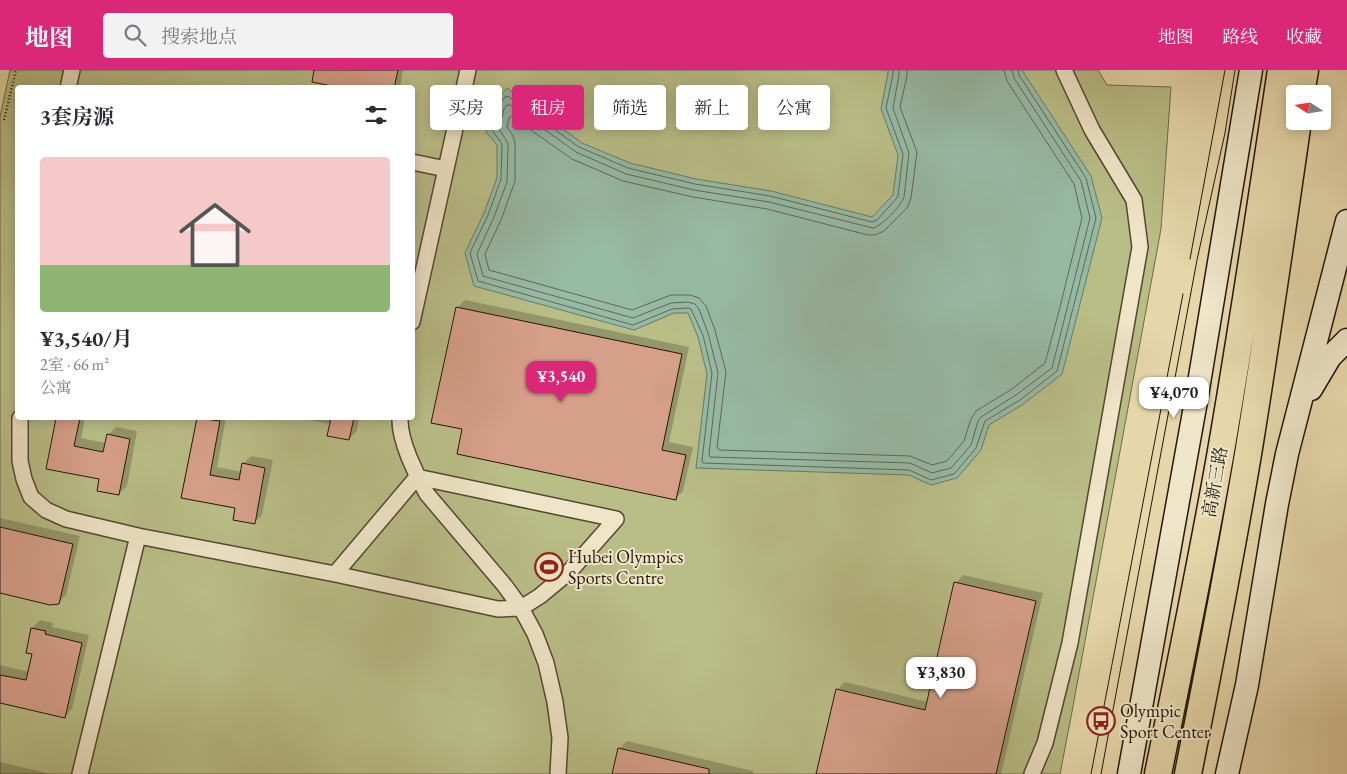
<!DOCTYPE html>
<html lang="zh">
<meta charset="utf-8">
<style>
:root{--surface:#fff;--page:#f2f2f3;--text:#2b2b33;--muted:#7c7c81;--accent:#db2777}
body{margin:0;font-family:"EB Garamond","Noto Serif SC",serif;background:var(--page);color:var(--text);height:100vh;display:flex;flex-direction:column;font-size:19px;white-space:nowrap}
*{box-sizing:border-box;margin:0}
p{font-size:16px;color:var(--muted)}
.icon{flex:none;width:28px;height:28px;fill:none;stroke:currentColor;stroke-width:2;stroke-linecap:round;stroke-linejoin:round}
.map{position:relative;flex:1;overflow:hidden}
.drawer{position:absolute;left:15px;top:15px;width:400px;height:335px;display:flex;flex-direction:column;background:var(--surface);border-radius:5px;box-shadow:0 2px 12px #0003}
.drawer>*{flex:none}
.guide{position:absolute;left:430px;top:15px;width:475px;height:45px;display:flex;gap:10px}
.needle{width:32px;rotate:282deg}
.controls{position:absolute;left:1286px;top:15px;display:grid;gap:10px}
.controls a{display:grid;place-items:center;width:45px;height:45px;border-radius:5px;background:var(--surface);box-shadow:0 2px 12px #0003;font-size:25px}
.price{position:absolute;translate:-50% -42px;padding:0 11px;border-radius:10px;background:#fff;color:#222;font-size:16px;line-height:32px;filter:drop-shadow(0 1px 2px #0008)}
.price::after{content:'';position:absolute;left:50%;top:30px;width:15px;height:11px;margin-left:-8px;background:inherit;clip-path:polygon(0 0,100% 0,50% 100%)}
.price.on{background:var(--accent);color:#fff}
ul{padding:0;list-style:none}
li{display:grid;align-content:center;gap:10px;height:265px;padding:0 25px}
li span{display:grid;place-items:center;height:155px;border-radius:5px;color:#555}
li>.icon{margin-inline-start:auto}
span .icon{width:90px;height:90px;fill:#fffc;stroke-width:1}
li b{font-size:21px}
h2{display:flex;justify-content:space-between;align-items:center;height:60px;padding:0 25px;font-size:21px}
.pill{padding:0 18px;border-radius:5px;background:var(--surface);box-shadow:0 2px 12px #0003;font-size:18px;line-height:45px}
.pill.on{background:var(--accent);color:#fff}
header{display:flex;align-items:center;gap:30px;box-sizing:border-box;height:70px;padding:0 25px;background:var(--accent);color:#fff}
header strong{font-size:24px}
nav{display:flex;gap:28px;margin-inline-start:auto;font-size:18px}
.search{width:350px;height:45px;background:var(--page);display:flex;align-items:center;gap:12px;box-sizing:border-box;padding:0 18px;border-radius:5px;color:var(--muted);font-size:19px}
.map>svg:first-child{display:block}
.green{fill:#b9bd86;stroke:#6e6a48;fill-rule:evenodd}
.water{fill:#97baa5;stroke:#697967}
.shadow{fill:#0003}
.lines{fill:none;stroke-linecap:round;stroke-linejoin:round}
.shore{stroke:#5e6858;stroke-width:1}
.building{fill:#d69f89;stroke:#24170a}
.minor-casing{stroke:#544732;stroke-width:18}
.secondary-casing{stroke:#24170a;stroke-width:25}
.trunk-casing{stroke:#24170a;stroke-width:29}
.path{stroke:#24170a;stroke-width:2.5;stroke-dasharray:1 2.5;stroke-linecap:butt}
.minor{stroke:#efe5c8;stroke-width:15}
.secondary{stroke:#efe5c8;stroke-width:22}
.trunk{stroke:#e6d7aa;stroke-width:26}
.tram{stroke:#24170a;stroke-width:1}
.labels{text-anchor:middle;stroke-width:4;stroke-linejoin:round;paint-order:stroke}
.street-label{font-size:18px;fill:#24170a;stroke:#efe5c8}
.poi-label{font-size:18px;fill:#24170a;stroke:#efe5c8;text-anchor:start}
</style>
<header>
<strong>地图</strong>
<div class="search"><svg class="icon" aria-label="search" viewBox="0 0 24 24"><circle cx="10" cy="10" r="6"/><path d="M15 15l6 6"/></svg>搜索地点</div>
<nav><a>地图</a><a>路线</a><a>收藏</a></nav>
</header>
<div class="map">
<svg width="1347" height="704" viewBox="0 0 1347 704">
<rect width="100%" height="100%" fill="#e6d7aa"/>
<filter id="stains"><feTurbulence type="fractalNoise" baseFrequency=".004" numOctaves="4"/><feColorMatrix values="0 0 0 0 .2 0 0 0 0 .09 0 0 0 0 .02 0 0 0 .5 -.17"/></filter>
<radialGradient id="worn" r=".72"><stop offset=".6" stop-color="#630" stop-opacity="0"/><stop offset="1" stop-color="#630" stop-opacity=".3"/></radialGradient>
<path class="green" d="M10 0H1098L1107 15 1171 17 1161 159 1071 647 1060 704H0V47ZM18 18H412V348H18Z"/>
<path class="water" d="M888 0H1022L1091 106 1102 148 1062 304 1022 335 989 355 981 380 957 408 931 415 909 405 696 398 707 304 698 267 688 243H674L634 260 474 216 465 183 484 143 497 108V75L486 62 493 34 507 18 582 73 630 93 696 109 771 121 872 147 893 125 898 85 881 39 888 3Z"/>
<path class="shadow" d="M316 0H403L400 18H348Z
M465 230 689 277 669 372 693 377 683 421 676 428 463 358 457 238Z
M57 348H85L81 368 106 373 108 365 116 357 137 361 127 416 119 424 101 408 47 398Z
M198 348H226L217 397 242 402 243 394 251 386 273 390 262 445 254 453 236 437 183 427Z
M297 348H359L357 361 349 369 331 354Z
M0 448 80 466 66 525 58 533 0 522Z
M963 505 1043 523 1001 704H817L837 620 845 612 928 632 956 513Z
M40 550 53 553 52 557 89 565 72 639 65 647 0 632V595L29 602 33 583 32 558Z
M627 671 753 701V704H613L620 678Z
M0 692 51 704H0Z"/>
<g class="lines">
<path class="shore" d="M893 0V4L886 38 903 84 898 126 896 129 877 150 872 152 770 126 695 114 628 98 579 77 509 27 506 26 498 36 492 60 502 74 501 109 488 145 470 183 478 211 633 255 672 239 688 238 691 239 703 265 712 303 702 391 703 393 909 400 931 410 954 404 976 378 985 351 1020 330 1057 301 1096 148 1086 108 1019 5 1018 0
M899 0V5L893 38 909 83 904 127C901 136 882 156 873 158L769 132 694 120 626 104 576 82 510 35H507L504 39 499 59 506 70 508 74 507 112 494 147 477 184 483 206 633 248 671 233 688 232 695 234 699 239 708 263 718 303 709 384 710 387 910 393 932 403 951 398 971 375 978 351 981 347 1016 325 1052 298 1090 148 1081 111 1014 8 1012 0
M907 0V6L900 37 917 82 911 128 907 138 884 161 875 165H868L767 139 693 127 623 111 572 89 511 46 509 48 507 57 513 66 515 73V111L501 150 485 184 489 200 632 240 671 225H690L699 228 706 236 715 260 726 302 717 377 719 380 910 386 932 395 947 391 964 371 971 349 976 341 1012 319 1045 293 1059 241 1082 148 1074 114 1007 11 1004 0"/>
</g>
<path class="building" d="M314 0H398L394 18H342L312 12Z
M456 237 682 284 662 380 686 385 676 430 457 384 462 359 431 353Z
M56 348H80L74 376 103 382 107 364 130 369 119 425 97 421 99 409 46 399Z
M197 348 220 351 210 405 239 410 242 393 265 398 255 454 233 450 235 438 181 428Z
M331 348H354L349 370 327 366Z
M0 457 73 474 59 534 50 535 0 523Z
M954 512 1036 531 996 704H816L836 619 925 640Z
M31 558 46 561 45 564 82 573 65 648 0 633V605L26 610 32 584 26 583Z
M618 678 709 699V704H612Z"/>
<g class="lines">
<defs>
<path id="minor" d="M68 18 72 0
M412 92 446 99
M412 252 468 0
M20 348V391L24 409 31 427 46 440 66 449 138 466 335 504 498 539 521 538 540 526 570 501 616 449
M400 348C399 370 416 405 427 424L505 516 521 538 535 564 546 593 555 632 560 668 558 704
M335 504 417 407 616 449
M80 704 138 466
M1032 704 1045 673 1070 573 1140 177 1134 130 1092 60 1064 0"/>
<path id="secondary" d="M1311 319 1330 287 1347 270
M1129 704 1196 331 1251 0
M1227 704 1247 615 1277 434 1287 384 1347 151"/>
<path id="trunk" d="M1301 24 1305 0
M1158 704C1180 596 1202 489 1221 381 1243 254 1262 127 1281 0
M1188 704C1209 598 1230 491 1248 384 1266 274 1282 162 1298 51"/>
</defs>
<use href="#minor" class="minor-casing"/>
<use href="#secondary" class="secondary-casing"/>
<use href="#trunk" class="trunk-casing"/>
<path class="path" d="M4 50 16 0"/>
<use href="#minor" class="minor"/>
<use href="#secondary" class="secondary"/>
<use href="#trunk" class="trunk"/>
<path class="tram" d="M1190 189 1225 0
M1091 704 1183 224
M1101 704 1197 190 1225 63 1235 0"/>
</g>
<defs>
<symbol id="stadium-ring" viewBox="-11 -11 22 22"><circle r="9.5" fill="#efe5c8" stroke="#8f2418" stroke-width="1.5"/><path d="M0-5a6.5 5 0 1 0 0 10a6.5 5 0 1 0 0-10ZM-3.5-1.8h7v3.6h-7Z" fill="#8f2418"/></symbol>
<symbol id="bus-ring" viewBox="-11 -11 22 22"><circle r="9.5" fill="#efe5c8" stroke="#8f2418" stroke-width="1.5"/><path d="M-5-6H5V4H4V6H2V4H-2V6H-4V4H-5ZM-3.5-4V0h7V-4ZM-3.5 1.2v1.5H-2V1.2ZM2 1.2v1.5H3.5V1.2Z" fill="#8f2418"/></symbol>
</defs>
<g fill-rule="evenodd">
<use href="#stadium-ring" x="533" y="481" width="32" height="32"/>
<use href="#bus-ring" x="1085" y="635" width="32" height="32"/>
</g>
<g class="labels">
<g class="street-label">
<text transform="translate(1215 412) rotate(-80)" y="6">高新三路</text>
</g>
<g class="poi-label">
<text x="568" y="493">Hubei Olympics<tspan x="568" dy="21">Sports Centre</tspan></text>
<text x="1120" y="647">Olympic<tspan x="1120" dy="21">Sport Center</tspan></text>
</g>
</g>
<rect width="100%" height="100%" filter="url(#stains)"/>
<rect width="100%" height="100%" fill="url(#worn)"/>
</svg>
<div class="controls">
<a><svg class="needle" viewBox="-14 -14 28 28"><path d="M0-13l5 13h-10z" fill="#e53935"/><path d="M0 13l5-13h-10z" fill="#7c7c81"/></svg></a>
</div>
<b class="price on" style="left:561px;top:333px">¥3,540</b>
<b class="price" style="left:1174px;top:349px">¥4,070</b>
<b class="price" style="left:941px;top:629px">¥3,830</b>
<div class="guide">
<a class="pill">买房</a>
<a class="pill on">租房</a>
<a class="pill">筛选</a>
<a class="pill">新上</a>
<a class="pill">公寓</a>
</div>
<section class="drawer">
<h2>3套房源<svg class="icon" aria-label="filters" viewBox="0 0 24 24"><path d="M4 7h16M4 17h16"/><circle cx="9" cy="7" r="2"/><circle cx="15" cy="17" r="2"/></svg></h2>
<ul>
<li><span style="background:linear-gradient(#f6c9c9 70%,#8fb573 0)"><svg class="icon" aria-label="home" viewBox="0 0 24 24"><path d="M3 11l9-7 9 7M6 9v11h12V9"/></svg></span><div><b>¥3,540/月</b><p>2室 · 66 m²</p><p>公寓</p></div></li>
</ul>
</section>
</div>
